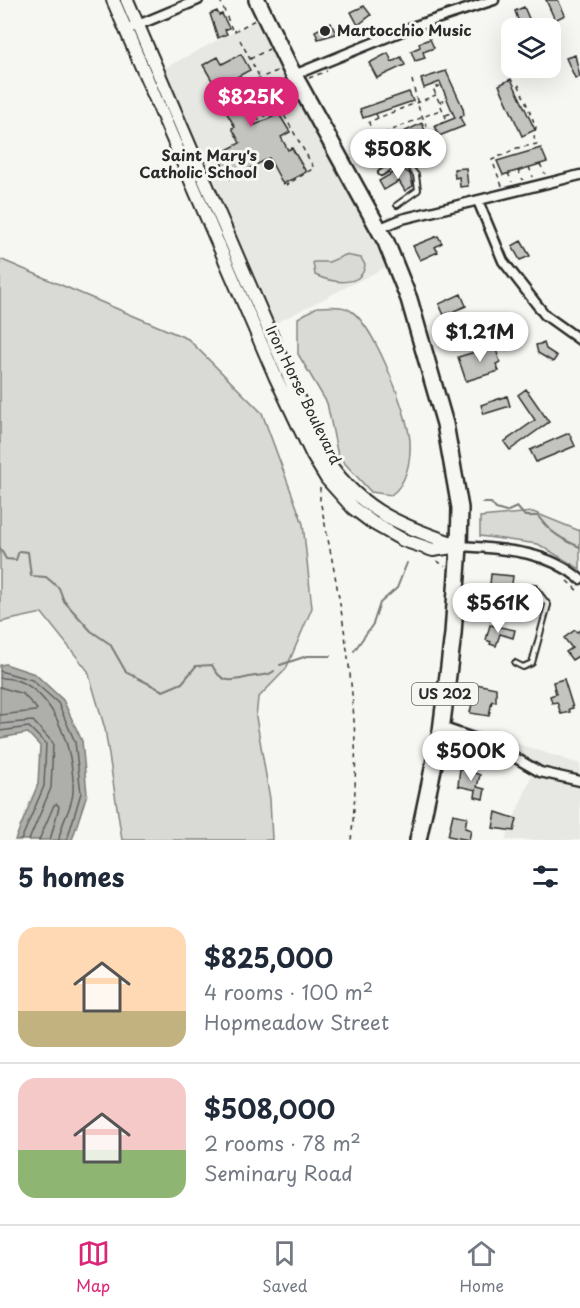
<!DOCTYPE html>
<meta charset="utf-8">
<style>
:root{--surface:#fff;--page:#f2f2f3;--text:#1f2937;--muted:#747a83;--line:#e0e1e3;--accent:#db2777}
body{margin:0;font-family:"Playpen Sans",sans-serif;background:var(--page);color:var(--text);height:100vh;display:flex;flex-direction:column;font-size:22px;white-space:nowrap}
*{box-sizing:border-box;margin:0}
p{font-size:20px;color:var(--muted)}
.icon{flex:none;width:33px;height:33px;fill:none;stroke:currentColor;stroke-width:2;stroke-linecap:round;stroke-linejoin:round}
.map{position:relative;height:840px;overflow:hidden}
.side{display:flex;flex-direction:column;background:var(--surface);flex:1}
.side>*{flex:none}
.buttons{position:absolute;left:501px;top:18px;display:grid;gap:12px}
.buttons a{display:grid;place-items:center;width:60px;height:60px;border-radius:12px;background:var(--surface);box-shadow:0 6px 24px #0002;font-size:30px}
.price{position:absolute;translate:-50% -51px;padding:0 14px;border-radius:21px;background:#fff;color:#222;font-size:20px;line-height:39px;filter:drop-shadow(0 2px 3px #0008)}
.price::after{content:'';position:absolute;left:50%;top:36px;width:18px;height:14px;margin-left:-9px;background:inherit;clip-path:polygon(0 0,100% 0,50% 100%)}
.price.active{background:var(--accent);color:#fff}
ul{padding:0;list-style:none}
li{display:flex;align-items:center;gap:18px;height:150px;padding:0 18px}
li+li{border-top:2px solid var(--line)}
li span{display:grid;place-items:center;flex:none;width:168px;height:120px;border-radius:18px;color:#555}
li>.icon{margin-inline-start:auto}
span .icon{width:72px;height:72px;fill:#fffc;stroke-width:1}
li b{font-size:26px}
h2{display:flex;justify-content:space-between;align-items:center;height:72px;padding:0 18px;font-size:26px}
.dock{display:flex;justify-content:space-around;align-items:center;height:84px;border-top:2px solid var(--line);background:var(--surface);font-size:16px;color:var(--muted)}
.dock a{display:grid;justify-items:center;gap:3px}
.dock .active{color:var(--accent)}
.map>svg:first-child{display:block}
.built{fill:#e7e7e3}
.green{fill:#d9d9d5;stroke:#828280;stroke-width:1.5}
.water{fill:#aeaeab;stroke:#7a7a78;stroke-width:1.5}
.lines{fill:none;stroke-linecap:round;stroke-linejoin:round}
.shore{stroke:#5f5f5e;stroke-width:1.5}
.stream{stroke:#7a7a78;stroke-width:2}
.building{fill:#c3c3c0;stroke:#2b2b2b;stroke-width:1.5}
.lane-casing{stroke:#2b2b2b;stroke-width:8}
.street-casing{stroke:#2b2b2b;stroke-width:13}
.secondary-casing{stroke:#2b2b2b;stroke-width:16}
.highway-casing{stroke:#2b2b2b;stroke-width:20}
.path{stroke:#2b2b2b;stroke-width:1.5;stroke-dasharray:4.5 4.5;stroke-linecap:butt}
.lane{stroke:#f6f6f2;stroke-width:4}
.street{stroke:#f6f6f2;stroke-width:8}
.secondary{stroke:#f6f6f2;stroke-width:12}
.highway{stroke:#f6f6f2;stroke-width:15}
.poi-dot{fill:#2b2b2b;stroke:#f6f6f2;stroke-width:2}
.labels{text-anchor:middle;stroke-width:6;stroke-linejoin:round;paint-order:stroke}
.shield{fill:#f6f6f2;stroke:#686867;stroke-width:1.5}
.shield-label{font-size:14px;font-weight:bold;fill:#2b2b2b}
.poi-label{font-size:15px;font-weight:bold;fill:#2b2b2b;stroke:#f6f6f2;text-anchor:start}
.street-label{font-size:15px;fill:#2b2b2b;stroke:#f6f6f2}
</style>
<div class="map">
<svg width="580" height="840" viewBox="0 0 580 840">
<rect width="100%" height="100%" fill="#f6f6f2"/>
<filter id="ink" filterUnits="userSpaceOnUse"><feTurbulence type="fractalNoise" baseFrequency=".0167" numOctaves="2"/><feDisplacementMap in="SourceGraphic" scale="12" xChannelSelector="R" yChannelSelector="G"/><feConvolveMatrix kernelMatrix="1 2 1 2 8 2 1 2 1" color-interpolation-filters="sRGB"/></filter>
<g filter="url(#ink)">
<path class="built" d="M258 19 354 199 386 267 270 326 161 70Z
M450 722 580 764V840H505L537 763 447 735Z"/>
<path class="green" d="M345 255 361 258 365 265C362 289 330 282 315 275L313 262H329Z
M0 259 188 339 262 413 303 524 312 608 286 669 258 698 256 717 270 799 272 840H122L105 729 88 671 42 613 0 622Z
M317 307C325 307 337 305 345 308 372 315 408 414 410 441 411 459 407 484 391 495L371 492 338 456 327 403 298 354V318Z
M533 512 580 531V569L538 544 480 536V517Z"/>
<path class="water" d="M5 664 35 674 63 700 82 741 87 794 72 840H15L38 784 40 746 28 733 0 738V665Z"/>
<g class="lines">
<path class="shore" d="M0 671 32 680 58 703 75 742 81 793 67 840
M0 678C51 676 75 750 73 791 73 808 60 823 59 840
M0 687 23 694 37 709 35 711 0 715
M0 724 33 721 53 743 51 788 29 840
M0 731 29 727 46 744 44 786 21 840
M39 840 54 805 57 804 59 807 50 840"/>
<path class="stream" d="M482 503H491L496 509 506 512 517 507 525 516H538C549 532 563 540 580 547
M0 548 6 559 16 560 19 551 28 552 31 576 46 577 59 588 64 601 91 631 110 644 126 672 163 691 182 683 196 666 212 665C223 688 236 679 255 676 263 675 268 676 274 671
M354 651 373 624 380 603 397 588 407 563
M280 665 307 656H331"/>
</g>
<path class="building" d="M546 0H558L565 15 555 20Z
M364 6 371 15 358 25 351 12Z
M524 7 530 21V28H521L515 11Z
M217 11 219 15 222 14 229 28 225 30 227 34 218 38 210 14Z
M331 23 336 34 318 39 315 31Z
M430 39 434 48 423 52 425 58 415 61 411 51 420 47 419 43Z
M388 53 392 62 401 57 405 65 377 78 369 63Z
M241 54 250 70 231 80 241 100 255 125 279 114 290 132 281 137 288 150 292 148 306 172 283 184 269 158 230 179 217 155 240 143 232 128 235 127 217 96 220 94 203 65 218 57 222 64Z
M575 55 580 77 575 78 566 58Z
M446 71 463 108 464 115 460 117 464 126 439 136 435 126 455 118 440 82 424 88 421 79Z
M511 79 535 130 522 136 499 85Z
M409 92 413 101 363 118 360 109Z
M422 123 426 133 379 155 375 146Z
M541 148 547 162 503 175 497 161Z
M401 168 410 174 413 186 405 191 399 181 384 190 379 181Z
M466 168 468 186 460 187 459 177 455 178 454 169Z
M438 236 442 243 435 247 438 252 420 260 413 246Z
M521 241 530 256 520 260 512 246Z
M461 294 466 306 444 315 439 304Z
M544 343 546 349 557 356 553 362 538 353 536 345Z
M495 346 500 362 496 364 499 371 466 381 458 357Z
M526 389 549 422 510 450 504 442 535 420 518 395Z
M507 396 510 406 484 414 481 405Z
M569 433 575 446 536 462 530 450Z
M491 574 513 576 509 608 488 606Z
M490 625 515 630 513 638 500 634 496 646 490 644 491 642 486 640Z
M575 630 577 632 580 630V655L572 660 566 652 572 648 564 638Z
M564 679 573 708 569 709 570 712 561 714 557 702 552 703 550 696 556 694 553 682Z
M476 684 496 688V702L492 701 489 716 470 713Z
M460 768 480 775 477 787 485 789 483 799 475 797 476 790 458 786Z
M496 812 517 819 514 831 493 828Z
M453 814 467 817 465 828 471 830 469 840 448 836Z"/>
<g class="lines">
<defs>
<path id="lane" d="M381 173 397 163 407 164 416 175 418 190 397 205
M515 663 523 667 532 663 548 605 534 587"/>
<path id="street" d="M126 30 198 0
M294 75 412 27 494 0
M478 201 503 261 545 315 580 340
M378 229 402 219 580 175
M459 546C502 549 546 550 580 579
M441 727 493 745 540 772 580 781"/>
<path id="secondary" d="M113 0 276 378 313 456 327 479 353 508 373 523 403 540 433 550 459 546
M127 0 321 451C355 507 395 524 455 544"/>
<path id="highway" d="M257 0 290 68 386 242 409 299 445 424 460 508 459 546 453 634 441 731 418 840"/>
</defs>
<use href="#lane" class="lane-casing"/>
<use href="#street" class="street-casing"/>
<use href="#secondary" class="secondary-casing"/>
<use href="#highway" class="highway-casing"/>
<path class="path" d="M220 0 233 32 255 20
M240 40 259 76
M250 59 269 49
M277 71 255 80 242 92 257 120 293 100
M309 78 327 71
M412 80 419 109 435 144
M440 86 433 88 447 120
M279 100 282 105
M440 102 446 100
M280 108 314 168 286 185
M376 114 378 118 436 95
M446 115 452 113
M378 118 369 122 372 135 378 136 442 109
M540 164 545 174
M529 167 533 177
M518 170 523 180
M508 173 512 182
M502 186 492 160 517 148 537 144 534 138 536 127 517 81
M320 487V500C343 611 365 726 351 840
M437 561 445 566
M567 581 580 593"/>
<use href="#lane" class="lane"/>
<use href="#street" class="street"/>
<use href="#secondary" class="secondary"/>
<use href="#highway" class="highway"/>
</g>
</g>
<g class="poi-dot">
<circle cx="325" cy="31" r="6"/>
<circle cx="269" cy="165" r="6"/>
</g>
<g class="labels">
<rect class="shield" x="412" y="683" width="66" height="22" rx="4.5"/>
<g class="shield-label">
<text x="445" y="699">US 202</text>
</g>
<g class="poi-label">
<text x="337" y="36">Martocchio Music</text>
<text x="257" y="161" text-anchor="end">Saint Mary's<tspan x="257" dy="17">Catholic School</tspan></text>
</g>
<g class="street-label">
<text transform="translate(303 395) rotate(64)" y="5">Iron Horse Boulevard</text>
</g>
</g>
</svg>
<div class="buttons">
<a><svg class="icon" aria-label="layers" viewBox="0 0 24 24"><path d="M12 4l9 5-9 5-9-5zM3 14l9 5 9-5"/></svg></a>
</div>
<b class="price active" style="left:251px;top:128px">$825K</b>
<b class="price" style="left:398px;top:180px">$508K</b>
<b class="price" style="left:480px;top:363px">$1.21M</b>
<b class="price" style="left:498px;top:634px">$561K</b>
<b class="price" style="left:471px;top:782px">$500K</b>
</div>
<section class="side">
<h2>5 homes<svg class="icon" aria-label="filters" viewBox="0 0 24 24"><path d="M4 7h16M4 17h16"/><circle cx="9" cy="7" r="2"/><circle cx="15" cy="17" r="2"/></svg></h2>
<ul>
<li><span style="background:linear-gradient(#ffd9b3 70%,#c2b280 0)"><svg class="icon" aria-label="home" viewBox="0 0 24 24"><path d="M3 11l9-7 9 7M6 9v11h12V9"/></svg></span><div><b>$825,000</b><p>4 rooms · 100 m²</p><p>Hopmeadow Street</p></div></li>
<li><span style="background:linear-gradient(#f6c9c9 60%,#8fb573 0)"><svg class="icon" aria-label="home" viewBox="0 0 24 24"><path d="M3 11l9-7 9 7M6 9v11h12V9"/></svg></span><div><b>$508,000</b><p>2 rooms · 78 m²</p><p>Seminary Road</p></div></li>
</ul>
</section>
<nav class="dock">
<a class="active"><svg class="icon" aria-label="map" viewBox="0 0 24 24"><path d="M3 6l6-2 6 2 6-2v14l-6 2-6-2-6 2zM9 4v14M15 6v14"/></svg>Map</a>
<a><svg class="icon" aria-label="saved" viewBox="0 0 24 24"><path d="M7 4h10v16l-5-4-5 4z"/></svg>Saved</a>
<a><svg class="icon" aria-label="home" viewBox="0 0 24 24"><path d="M3 11l9-7 9 7M6 9v11h12V9"/></svg>Home</a>
</nav>
